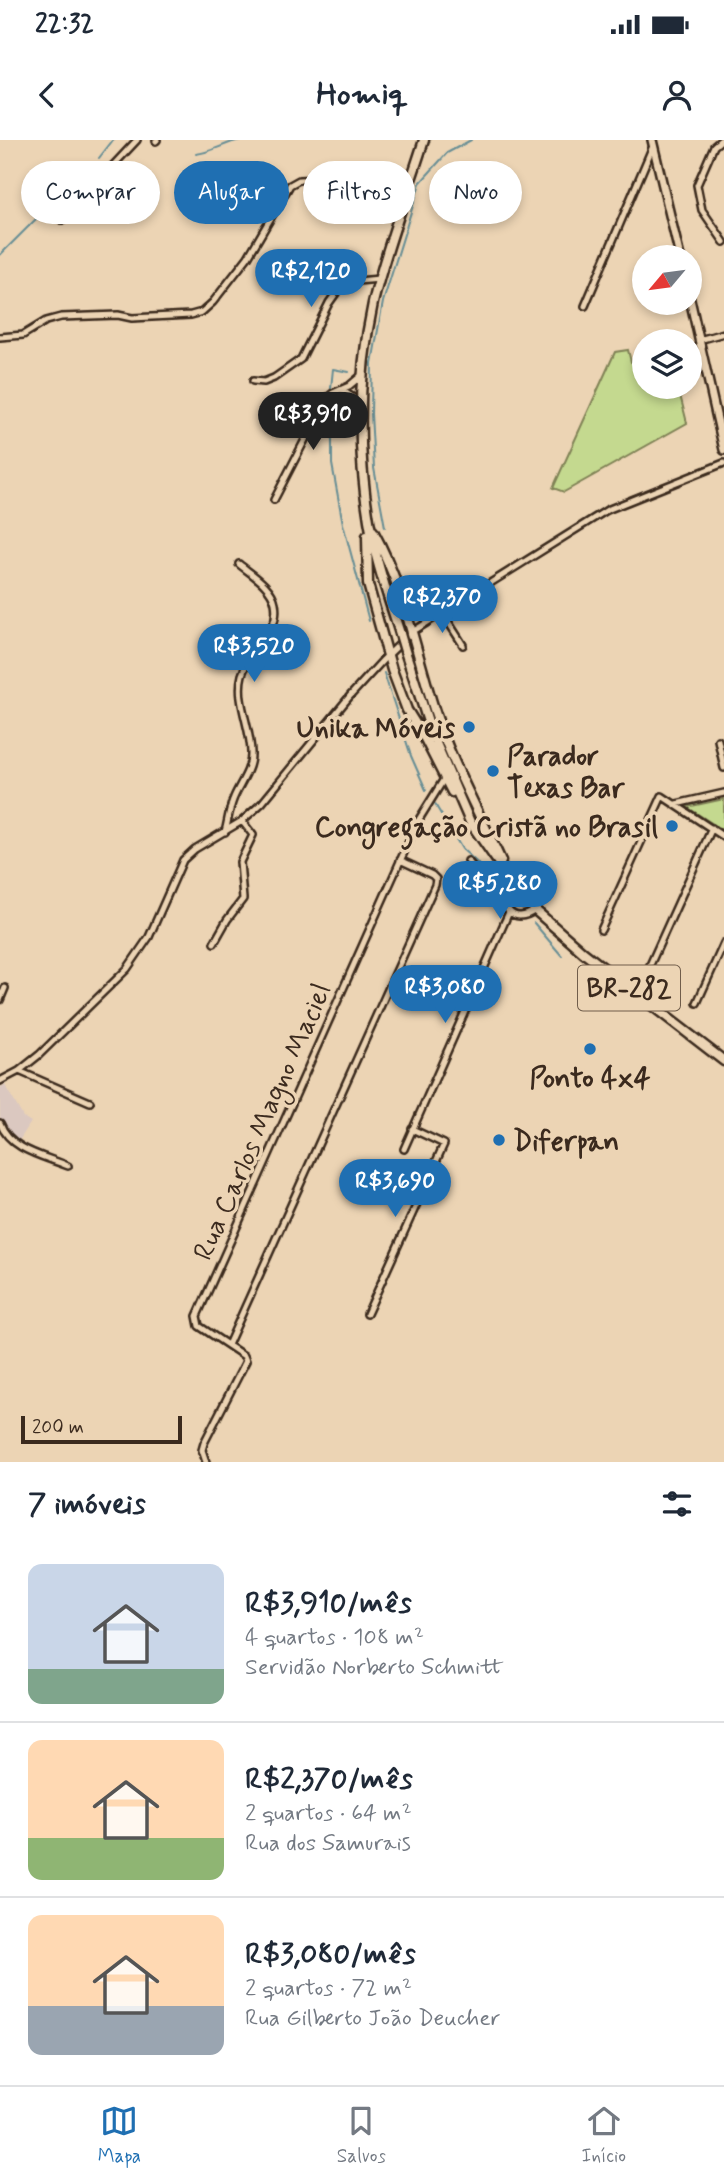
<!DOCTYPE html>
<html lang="pt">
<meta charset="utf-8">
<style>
:root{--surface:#fff;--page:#f2f2f3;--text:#1f2937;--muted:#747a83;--line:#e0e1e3;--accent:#1f6fb2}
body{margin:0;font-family:Mynerve,sans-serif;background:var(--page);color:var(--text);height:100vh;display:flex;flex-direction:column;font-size:26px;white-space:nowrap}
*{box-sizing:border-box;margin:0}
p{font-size:23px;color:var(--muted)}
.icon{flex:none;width:38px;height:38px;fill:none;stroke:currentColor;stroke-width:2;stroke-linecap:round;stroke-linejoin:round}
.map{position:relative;height:1322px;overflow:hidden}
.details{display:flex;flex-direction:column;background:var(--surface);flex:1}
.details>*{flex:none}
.hud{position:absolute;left:21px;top:21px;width:682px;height:63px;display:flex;gap:14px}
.needle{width:46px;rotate:241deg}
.controls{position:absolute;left:632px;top:105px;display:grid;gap:14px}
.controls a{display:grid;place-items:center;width:70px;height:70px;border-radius:50%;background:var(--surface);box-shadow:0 4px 10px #0003;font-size:35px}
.scale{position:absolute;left:21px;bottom:18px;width:161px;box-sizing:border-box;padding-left:7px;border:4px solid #3b2a1e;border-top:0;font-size:19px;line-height:24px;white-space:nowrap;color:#3b2a1e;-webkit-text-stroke:5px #ecd4b4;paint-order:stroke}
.price{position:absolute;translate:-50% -60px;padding:0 16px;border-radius:24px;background:var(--accent);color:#fff;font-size:23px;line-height:46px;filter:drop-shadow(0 2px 4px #0008)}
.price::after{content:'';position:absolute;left:50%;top:42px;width:21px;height:16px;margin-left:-10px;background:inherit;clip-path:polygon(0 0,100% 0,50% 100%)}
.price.on{background:#222;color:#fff}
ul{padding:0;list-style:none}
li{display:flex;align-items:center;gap:21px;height:175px;padding:0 28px}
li+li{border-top:2px solid var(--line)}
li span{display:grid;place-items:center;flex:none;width:196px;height:140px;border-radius:14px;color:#555}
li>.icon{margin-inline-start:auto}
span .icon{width:84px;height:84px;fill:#fffc;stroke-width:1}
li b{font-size:30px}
h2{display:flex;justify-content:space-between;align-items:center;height:84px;padding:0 28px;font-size:30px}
.pill{padding:0 24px;border-radius:32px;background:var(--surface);box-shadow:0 4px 10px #0003;font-size:24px;line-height:63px}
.pill.on{background:var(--accent);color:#fff}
.status{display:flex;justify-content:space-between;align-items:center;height:49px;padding:0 35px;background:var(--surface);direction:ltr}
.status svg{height:19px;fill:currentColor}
header{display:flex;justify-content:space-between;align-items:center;height:91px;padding:0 28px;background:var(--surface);font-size:32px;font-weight:700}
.dock{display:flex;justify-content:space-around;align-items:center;height:98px;border-top:2px solid var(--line);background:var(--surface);font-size:19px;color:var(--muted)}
.dock a{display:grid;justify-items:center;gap:4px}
.dock .on{color:var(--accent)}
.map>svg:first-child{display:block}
.built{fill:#dbc8c0}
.green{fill:#c4d98f;stroke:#808256;stroke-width:2}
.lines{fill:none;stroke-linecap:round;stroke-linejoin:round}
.stream{stroke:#678e95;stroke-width:2}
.minor-casing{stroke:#3b2a1e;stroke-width:10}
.major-casing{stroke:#3b2a1e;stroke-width:12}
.highway-casing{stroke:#3b2a1e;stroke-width:13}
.minor{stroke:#ecd4b4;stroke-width:5}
.major{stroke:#ecd4b4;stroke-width:7}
.highway{stroke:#ecd4b4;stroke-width:8}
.highway-bridge-casing{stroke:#3b2a1e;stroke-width:13;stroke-linecap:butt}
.highway-bridge{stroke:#ecd4b4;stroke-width:8}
.poi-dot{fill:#1f6fb2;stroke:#ecd4b4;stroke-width:2.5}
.labels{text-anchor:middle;stroke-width:7;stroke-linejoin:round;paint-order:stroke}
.shield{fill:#ecd4b4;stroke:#705d4b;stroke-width:2}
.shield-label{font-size:26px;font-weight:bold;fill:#3b2a1e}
.poi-label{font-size:28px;font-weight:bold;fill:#3b2a1e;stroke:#ecd4b4;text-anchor:end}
.street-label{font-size:28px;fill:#3b2a1e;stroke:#ecd4b4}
</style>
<div class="status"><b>22:32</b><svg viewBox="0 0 49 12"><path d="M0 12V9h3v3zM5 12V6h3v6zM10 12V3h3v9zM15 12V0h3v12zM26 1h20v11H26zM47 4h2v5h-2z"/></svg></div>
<header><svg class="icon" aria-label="back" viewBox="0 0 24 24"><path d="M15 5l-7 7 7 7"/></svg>Homiq<svg class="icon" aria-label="person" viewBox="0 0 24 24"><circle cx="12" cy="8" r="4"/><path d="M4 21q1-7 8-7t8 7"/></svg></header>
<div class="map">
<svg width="724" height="1322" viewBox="0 0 724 1322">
<rect width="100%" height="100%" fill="#ecd4b4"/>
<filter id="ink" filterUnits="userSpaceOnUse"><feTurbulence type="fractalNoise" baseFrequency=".0143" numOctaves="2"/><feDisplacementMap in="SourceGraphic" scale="14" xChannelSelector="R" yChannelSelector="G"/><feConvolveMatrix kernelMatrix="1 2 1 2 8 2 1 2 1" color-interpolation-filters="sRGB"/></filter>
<g filter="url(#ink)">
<path class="built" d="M5 945 23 977 31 982 17 1004 6 994 0 977V947Z"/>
<path class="green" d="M628 210 631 222 644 221V247H678L687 283 564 352 553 348 615 212Z
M724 659V691L687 667Z"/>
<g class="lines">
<path class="stream" d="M196 14C212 12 225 3 240 0
M99 18 113 0
M0 115 66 49 94 25
M331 248 333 229 349 232
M332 258V324L343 384 369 481
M385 387 374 328 371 274 372 223 383 162 420 43 447 13 471 0
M384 533 411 616 426 650
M433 661 462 709 483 728 500 748
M534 783 562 816"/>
<defs>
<path id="minor" d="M721 0 714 6 697 45 702 70 724 102
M156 1 157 0
M62 80 137 0
M585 166 653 6
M0 197 23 195 46 181 61 177 118 175 132 178 191 175 202 172 213 162 248 117 290 45 299 40 353 37 410 45
M699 200 724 193
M253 241 264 242 274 238 301 219 329 163 341 146 358 141 379 139
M342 250 352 257 359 269
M274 360 326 259 333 253 349 246 362 235
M442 472 463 505
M718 600 724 628
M676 664 724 653
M225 692C228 681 229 670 233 660 238 646 251 631 251 615 252 589 235 561 242 535 250 507 281 494 275 463 272 446 251 434 239 424
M514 745C495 764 513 787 535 770
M601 790 662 656 724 697
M214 803 227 780 243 759 240 722 253 695 242 681
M650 825 712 688
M0 860 5 848
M697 863 724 803
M19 931 90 962
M0 941 19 931 39 915 127 829 149 797 183 720 195 709 242 681 262 663 350 556 383 520 412 492 607 370 724 323
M0 983C10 1010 44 1016 68 1026
M404 1009 509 772 468 721
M367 1174 444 1004 412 989
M228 1205 435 745 436 739 432 735 400 720
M206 1322 202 1310 204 1303 246 1221 244 1216 199 1186 197 1176 418 681 444 639"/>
<path id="major" d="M652 0 680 117
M690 159 724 310"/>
<path id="highway" d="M373 391C404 447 415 509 434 569 451 622 478 670 501 721
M367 396 368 444 392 530 407 570 425 599 452 652
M400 494C391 464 379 433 373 402 357 323 356 242 373 163 386 108 407 54 424 0
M405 511 432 594 470 682 514 745 535 770 584 813 724 921"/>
</defs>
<use href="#minor" class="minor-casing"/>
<use href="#major" class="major-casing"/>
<use href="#highway" class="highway-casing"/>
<use href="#minor" class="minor"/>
<use href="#major" class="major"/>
<use href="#highway" class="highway"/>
<defs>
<path id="highway-bridge" d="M400 494 405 511"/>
</defs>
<use href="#highway-bridge" class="highway-bridge-casing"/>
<use href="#highway-bridge" class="highway-bridge"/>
</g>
</g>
<g class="poi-dot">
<circle cx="469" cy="587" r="7"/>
<circle cx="493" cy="631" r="7"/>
<circle cx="672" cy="686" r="7"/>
<circle cx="590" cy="909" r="7"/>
<circle cx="499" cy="1000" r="7"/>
</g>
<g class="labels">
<rect class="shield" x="578" y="825.5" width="102" height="45" rx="5"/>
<g class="shield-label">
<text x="629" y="857">BR-282</text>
</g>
<g class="poi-label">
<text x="455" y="597">Unika Móveis</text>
<text x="507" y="625" text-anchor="start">Parador<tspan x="507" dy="32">Texas Bar</tspan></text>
<text x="658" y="696">Congregação Cristã no Brasil</text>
<text x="590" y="947" text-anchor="middle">Ponto 4x4</text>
<text x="513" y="1010" text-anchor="start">Diferpan</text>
</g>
<g class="street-label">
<text transform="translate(261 981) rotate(-66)" y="10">Rua Carlos Magno Maciel</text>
</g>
</g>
</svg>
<div class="controls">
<a><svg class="needle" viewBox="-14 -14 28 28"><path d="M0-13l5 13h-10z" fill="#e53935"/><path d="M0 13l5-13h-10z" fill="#747a83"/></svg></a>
<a><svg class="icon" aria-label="layers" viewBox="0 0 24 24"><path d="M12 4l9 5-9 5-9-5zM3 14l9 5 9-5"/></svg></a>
</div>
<div class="scale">200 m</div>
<b class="price" style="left:311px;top:169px">R$2,120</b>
<b class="price on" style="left:313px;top:312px">R$3,910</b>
<b class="price" style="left:442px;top:495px">R$2,370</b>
<b class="price" style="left:254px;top:544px">R$3,520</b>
<b class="price" style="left:500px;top:781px">R$5,280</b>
<b class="price" style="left:445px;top:885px">R$3,080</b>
<b class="price" style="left:395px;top:1079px">R$3,690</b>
<div class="hud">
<a class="pill">Comprar</a>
<a class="pill on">Alugar</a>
<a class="pill">Filtros</a>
<a class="pill">Novo</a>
</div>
</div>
<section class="details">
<h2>7 imóveis<svg class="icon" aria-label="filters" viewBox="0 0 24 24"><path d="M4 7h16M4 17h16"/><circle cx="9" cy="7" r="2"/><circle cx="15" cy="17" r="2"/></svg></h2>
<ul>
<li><span style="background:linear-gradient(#c9d6e8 75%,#7fa58c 0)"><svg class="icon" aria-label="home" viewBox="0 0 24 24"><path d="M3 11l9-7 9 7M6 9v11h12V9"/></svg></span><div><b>R$3,910/mês</b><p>4 quartos · 108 m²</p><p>Servidão Norberto Schmitt</p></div></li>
<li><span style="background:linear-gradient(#ffd9b3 70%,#8fb573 0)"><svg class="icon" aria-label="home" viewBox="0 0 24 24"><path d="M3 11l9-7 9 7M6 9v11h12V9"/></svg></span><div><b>R$2,370/mês</b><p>2 quartos · 64 m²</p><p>Rua dos Samurais</p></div></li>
<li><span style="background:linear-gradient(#ffd9b3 65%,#9aa5b1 0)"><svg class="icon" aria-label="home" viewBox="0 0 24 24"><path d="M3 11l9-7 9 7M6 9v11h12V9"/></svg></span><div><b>R$3,080/mês</b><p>2 quartos · 72 m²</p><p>Rua Gilberto João Deucher</p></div></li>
</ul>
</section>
<nav class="dock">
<a class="on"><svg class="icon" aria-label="map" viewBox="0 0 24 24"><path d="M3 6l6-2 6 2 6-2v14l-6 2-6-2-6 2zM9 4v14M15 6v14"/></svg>Mapa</a>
<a><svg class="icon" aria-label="saved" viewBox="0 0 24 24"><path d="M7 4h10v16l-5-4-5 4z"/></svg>Salvos</a>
<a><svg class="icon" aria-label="home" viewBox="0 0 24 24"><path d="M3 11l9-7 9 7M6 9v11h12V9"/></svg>Início</a>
</nav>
